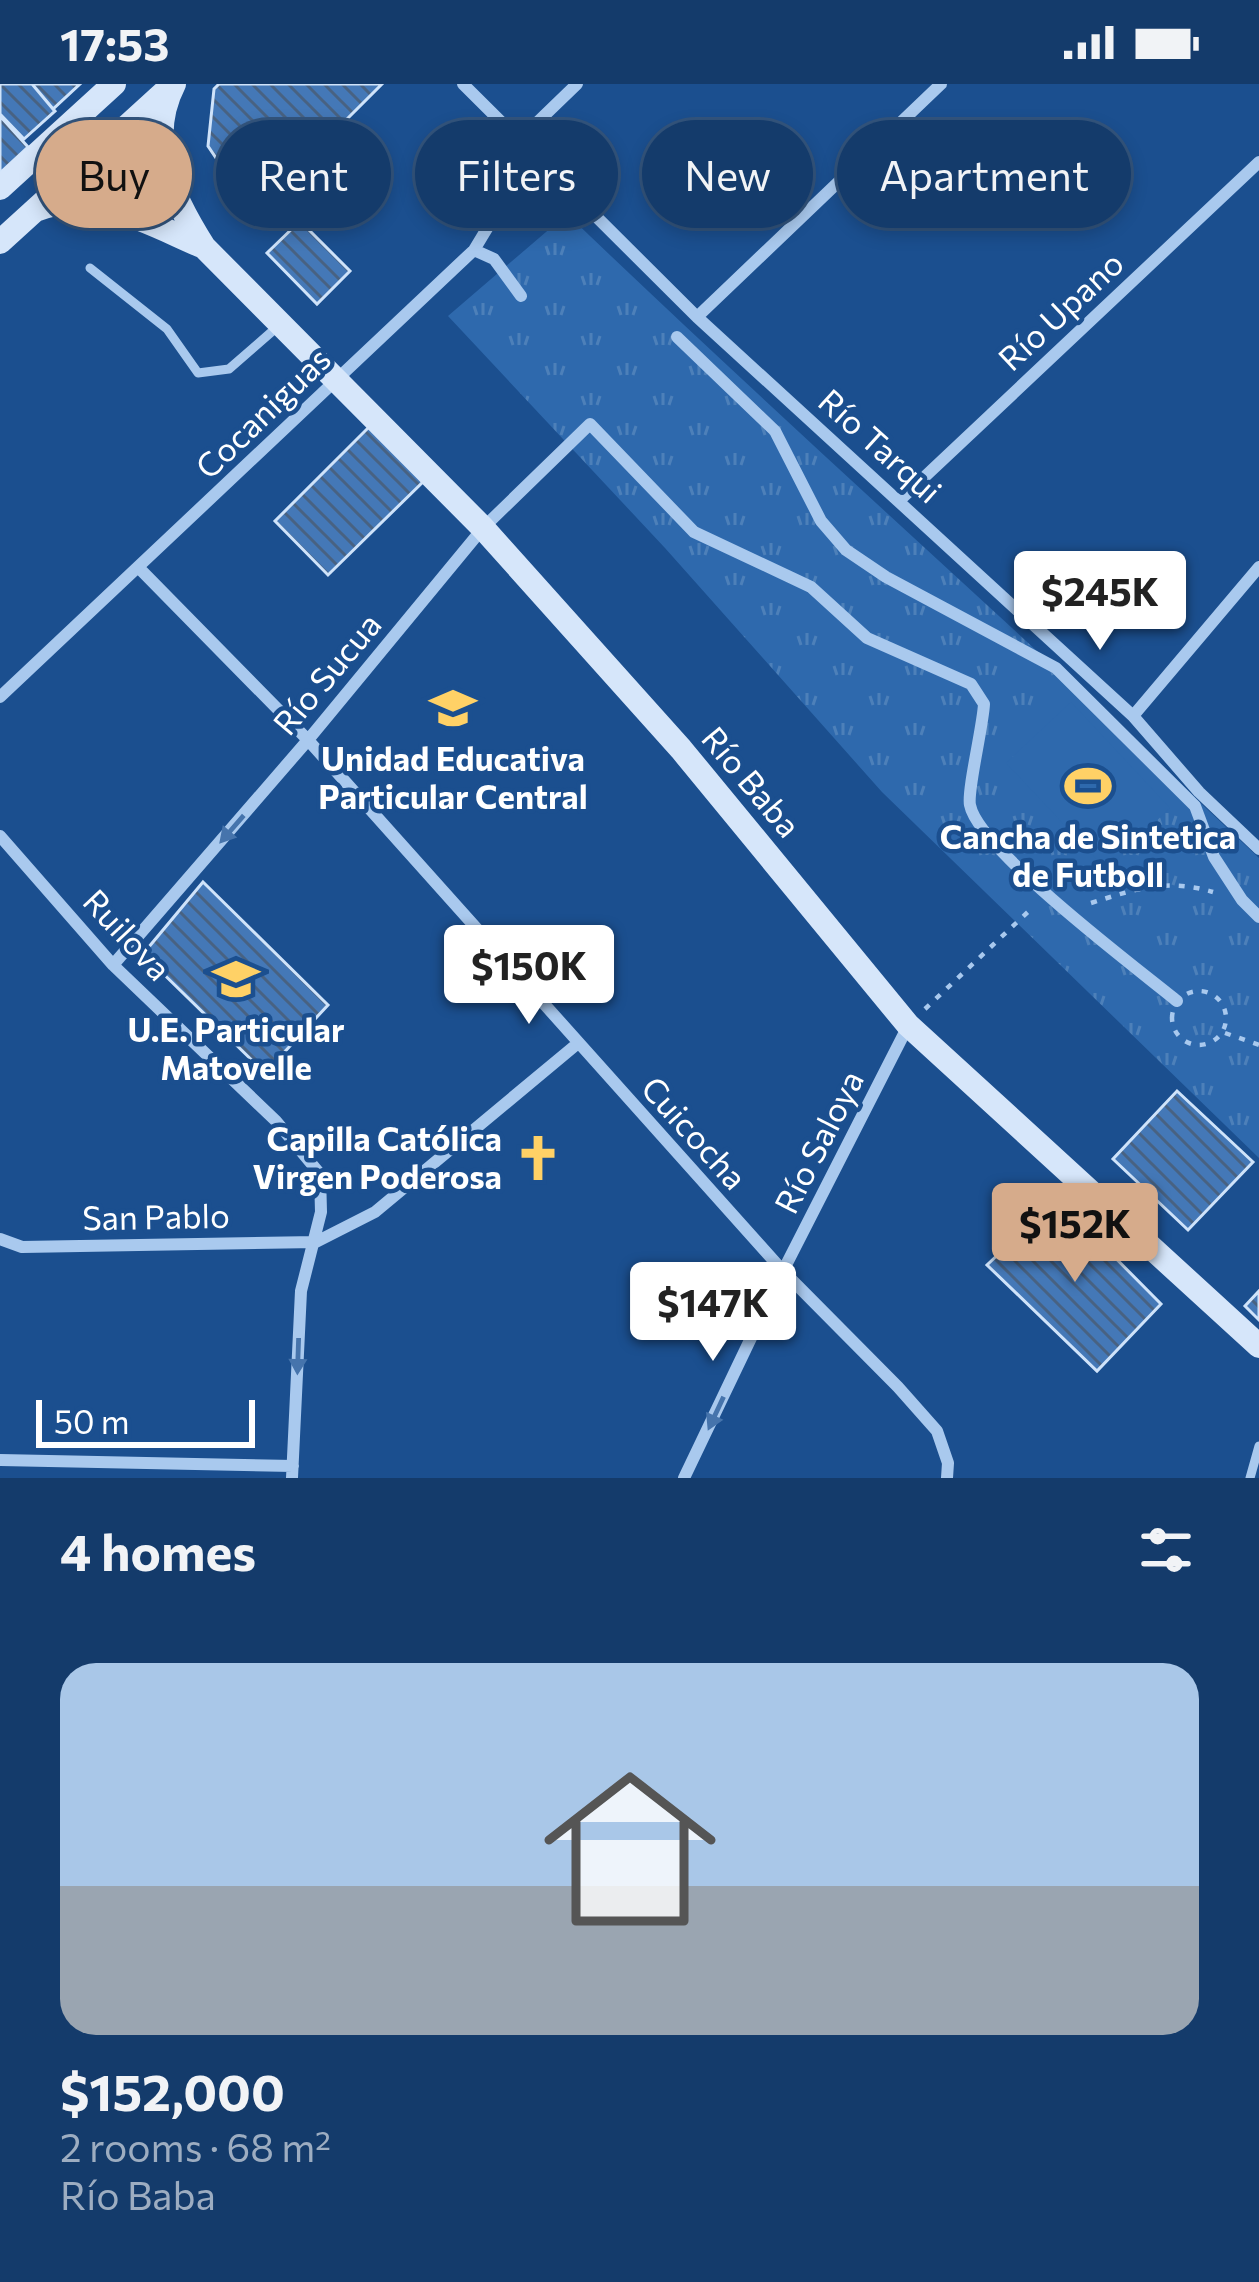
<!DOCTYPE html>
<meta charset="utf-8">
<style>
:root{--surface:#143b6b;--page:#1d4271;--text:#f1f3f6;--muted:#9dadc1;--line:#33557e;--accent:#d6ab8b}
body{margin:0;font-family:Commissioner,sans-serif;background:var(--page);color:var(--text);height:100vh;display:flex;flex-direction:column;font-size:45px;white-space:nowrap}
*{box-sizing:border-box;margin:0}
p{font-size:39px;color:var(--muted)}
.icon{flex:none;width:66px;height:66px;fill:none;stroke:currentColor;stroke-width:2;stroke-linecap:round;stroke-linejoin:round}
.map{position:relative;height:1394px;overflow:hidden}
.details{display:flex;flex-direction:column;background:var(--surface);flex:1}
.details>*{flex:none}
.hud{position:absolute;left:36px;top:36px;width:1188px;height:108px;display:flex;gap:24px}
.scale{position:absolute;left:36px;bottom:30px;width:219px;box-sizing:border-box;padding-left:12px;border:6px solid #fff;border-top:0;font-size:33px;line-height:42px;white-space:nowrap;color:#fff;-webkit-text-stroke:9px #1b4f8f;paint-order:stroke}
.price{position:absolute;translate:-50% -102px;padding:0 27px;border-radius:12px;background:#fff;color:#222;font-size:39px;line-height:78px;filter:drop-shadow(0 3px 6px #0008)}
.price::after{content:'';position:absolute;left:50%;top:72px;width:36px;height:27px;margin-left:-18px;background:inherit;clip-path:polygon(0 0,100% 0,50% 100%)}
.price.current{background:var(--accent);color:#111}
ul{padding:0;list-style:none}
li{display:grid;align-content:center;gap:24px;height:636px;padding:0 60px}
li+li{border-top:3px solid var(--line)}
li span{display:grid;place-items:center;height:372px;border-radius:36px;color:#555}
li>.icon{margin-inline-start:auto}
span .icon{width:216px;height:216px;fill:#fffc;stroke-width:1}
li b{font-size:51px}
h2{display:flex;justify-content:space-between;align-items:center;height:144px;padding:0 60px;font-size:51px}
.chip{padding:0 42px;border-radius:54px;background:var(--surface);box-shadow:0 6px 18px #0003,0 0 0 3px var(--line);font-size:42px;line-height:108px}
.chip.current{background:var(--accent);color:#111}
.status{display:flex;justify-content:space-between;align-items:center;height:84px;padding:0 60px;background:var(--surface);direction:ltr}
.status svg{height:33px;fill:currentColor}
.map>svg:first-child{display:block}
.grass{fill:url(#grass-dots)}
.park{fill:url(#park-tufts)}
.pitch{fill:#2e69ad}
.building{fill:url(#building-back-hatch);stroke:#cfe3fa;stroke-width:3}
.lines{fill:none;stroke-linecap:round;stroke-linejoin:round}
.path{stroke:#a9c9ee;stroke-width:4.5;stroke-dasharray:6 9;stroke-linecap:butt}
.lane{stroke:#a9c9ee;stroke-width:9}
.street{stroke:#a9c9ee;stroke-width:12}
.secondary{stroke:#d6e6fa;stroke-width:24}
.oneway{fill:#4674ac}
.labels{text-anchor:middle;stroke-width:9;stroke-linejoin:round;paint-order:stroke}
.street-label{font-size:33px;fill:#fff;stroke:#1b4f8f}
.poi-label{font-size:33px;font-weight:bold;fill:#fff;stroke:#1b4f8f}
</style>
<div class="status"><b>17:53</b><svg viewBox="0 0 49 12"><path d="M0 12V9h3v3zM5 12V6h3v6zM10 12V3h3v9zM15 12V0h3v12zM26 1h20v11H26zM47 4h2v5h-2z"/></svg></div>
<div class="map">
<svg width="1259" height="1394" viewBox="0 0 1259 1394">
<defs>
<pattern id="grass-dots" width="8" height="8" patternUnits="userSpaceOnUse" patternTransform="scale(3)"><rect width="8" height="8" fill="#2e69ad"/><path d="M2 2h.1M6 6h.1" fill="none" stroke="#4d80b9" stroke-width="1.8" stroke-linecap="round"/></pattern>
<pattern id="park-tufts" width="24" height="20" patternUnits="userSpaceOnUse" patternTransform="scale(3)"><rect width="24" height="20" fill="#2e69ad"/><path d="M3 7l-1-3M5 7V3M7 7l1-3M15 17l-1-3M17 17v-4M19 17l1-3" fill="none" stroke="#4d80b9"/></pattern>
<pattern id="building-back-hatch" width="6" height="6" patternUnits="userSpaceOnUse" patternTransform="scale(3)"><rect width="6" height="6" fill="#4478b7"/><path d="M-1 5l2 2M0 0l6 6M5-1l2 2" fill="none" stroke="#486282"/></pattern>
</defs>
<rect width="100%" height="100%" fill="#1b4f8f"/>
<path class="grass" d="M141 54 170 132 85 104Z"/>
<path class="park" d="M567 130C794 348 1030 557 1259 774V1074L882 708 665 464 448 232Z"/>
<path class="pitch" d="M1071 618 1170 724 1106 785 1006 679Z"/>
<path class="building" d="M0 0H32L55 27 24 55 0 30Z
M32 0H80L53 25Z
M219 0H382L253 129 208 62 214 5Z
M0 32 28 63 0 89Z
M300 137 350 187 317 220 267 169Z
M374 338 429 392 328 491 275 437Z
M203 798 328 921 265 989 143 870Z
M1177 1007 1253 1078 1188 1146 1113 1075Z
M1057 1115 1161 1220 1097 1287 987 1181Z
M1259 1207V1236L1245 1222Z"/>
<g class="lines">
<path class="path" d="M1091 819C1136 805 1166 794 1213 808
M1172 934a27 27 0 1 1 54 0a27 27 0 1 1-54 0Z
M925 925 1031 825
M1225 949 1259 961"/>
<path class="lane" d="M90 184 167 245 198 289 229 285 276 244
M1250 1394 1259 1362"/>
<path class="street" d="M463 0 697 233 1133 632 1199 708 1259 765
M474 166 494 175 521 212
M697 233 941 0
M677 253 775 347 821 437 846 466 886 493 1056 584 1195 722 1214 773 1242 816 1259 833
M900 416 1259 78
M138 483 308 656 783 1187 898 1303 937 1347 948 1379 947 1394
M0 613 474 166 503 118 509 71 519 56 577 0
M1133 632 1259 483
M0 752 113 881 276 1037 320 1090 321 1128 301 1207 292 1394
M113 881 308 656 483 444 590 340 694 448 811 503 867 554 971 600 984 620C983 642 967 707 970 721 978 765 1138 885 1177 917
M0 1155 22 1163 316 1158 375 1128 577 960
M0 1376 293 1382
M684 1394 783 1187 908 942"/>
<path class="secondary" d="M174 0C144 58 173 114 204 163L483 444 681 665 908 941 1259 1262
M0 104 114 0
M38 125C91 104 156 143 204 163
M0 158 167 6"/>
</g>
<defs><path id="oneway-solid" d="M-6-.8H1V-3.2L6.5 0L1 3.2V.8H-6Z" transform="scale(3)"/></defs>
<g class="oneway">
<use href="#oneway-solid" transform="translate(232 745) rotate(131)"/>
<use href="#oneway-solid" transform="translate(298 1272) rotate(92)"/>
<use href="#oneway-solid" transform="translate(716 1329) rotate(115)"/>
</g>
<defs>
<symbol id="school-bare" viewBox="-9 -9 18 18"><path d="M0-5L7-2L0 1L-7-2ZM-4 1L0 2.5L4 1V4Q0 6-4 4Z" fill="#ffd166" stroke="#1b4f8f" stroke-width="2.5" paint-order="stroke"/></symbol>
<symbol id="stadium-bare" viewBox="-9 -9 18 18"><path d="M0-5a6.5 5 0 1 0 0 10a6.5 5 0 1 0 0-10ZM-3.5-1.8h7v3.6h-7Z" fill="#ffd166" stroke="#1b4f8f" stroke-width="2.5" paint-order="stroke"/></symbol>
<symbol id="university-bare" viewBox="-9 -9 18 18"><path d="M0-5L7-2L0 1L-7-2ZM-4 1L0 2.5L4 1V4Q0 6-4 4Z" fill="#ffd166" stroke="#1b4f8f" stroke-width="2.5" paint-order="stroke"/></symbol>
<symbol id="church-bare" viewBox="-9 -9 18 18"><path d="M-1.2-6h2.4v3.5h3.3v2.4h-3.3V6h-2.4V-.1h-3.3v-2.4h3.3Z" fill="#ffd166" stroke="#1b4f8f" stroke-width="2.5" paint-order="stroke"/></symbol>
</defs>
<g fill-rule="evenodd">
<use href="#school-bare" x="420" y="591" width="66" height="66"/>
<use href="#stadium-bare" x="1055" y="669" width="66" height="66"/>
<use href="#university-bare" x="203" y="862" width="66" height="66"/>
<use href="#church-bare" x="505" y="1041" width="66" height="66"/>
</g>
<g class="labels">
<g class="street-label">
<text transform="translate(1061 227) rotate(-43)" y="12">Río Upano</text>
<text transform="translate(263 329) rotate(-44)" y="12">Cocaniguas</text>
<text transform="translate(880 362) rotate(42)" y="12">Río Tarqui</text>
<text transform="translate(327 590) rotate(-50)" y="12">Río Sucua</text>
<text transform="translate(751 698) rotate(50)" y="12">Río Baba</text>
<text transform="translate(127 851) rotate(47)" y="12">Ruilova</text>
<text transform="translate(694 1049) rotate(48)" y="12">Cuicocha</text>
<text transform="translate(819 1058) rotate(-63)" y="12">Río Saloya</text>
<text transform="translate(156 1133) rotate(-1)" y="12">San Pablo</text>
</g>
<g class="poi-label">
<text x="453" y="687">Unidad Educativa<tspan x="453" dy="38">Particular Central</tspan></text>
<text x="1088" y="765">Cancha de Sintetica<tspan x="1088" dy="38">de Futboll</tspan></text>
<text x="236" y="958">U.E. Particular<tspan x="236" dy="38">Matovelle</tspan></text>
<text x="502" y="1067" text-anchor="end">Capilla Católica<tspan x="502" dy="38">Virgen Poderosa</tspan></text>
</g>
</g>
</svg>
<div class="scale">50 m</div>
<b class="price" style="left:1100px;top:569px">$245K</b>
<b class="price" style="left:529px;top:943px">$150K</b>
<b class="price current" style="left:1075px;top:1201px">$152K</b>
<b class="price" style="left:713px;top:1280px">$147K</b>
<div class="hud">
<a class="chip current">Buy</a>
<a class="chip">Rent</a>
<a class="chip">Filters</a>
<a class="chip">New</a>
<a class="chip">Apartment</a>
</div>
</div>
<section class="details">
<h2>4 homes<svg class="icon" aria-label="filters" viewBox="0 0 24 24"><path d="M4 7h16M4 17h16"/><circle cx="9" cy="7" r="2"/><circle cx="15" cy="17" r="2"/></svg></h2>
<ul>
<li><span style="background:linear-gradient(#a9c7e8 60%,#9aa5b1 0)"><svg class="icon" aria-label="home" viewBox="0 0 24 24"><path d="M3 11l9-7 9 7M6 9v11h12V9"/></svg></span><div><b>$152,000</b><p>2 rooms · 68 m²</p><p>Río Baba</p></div></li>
</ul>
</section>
